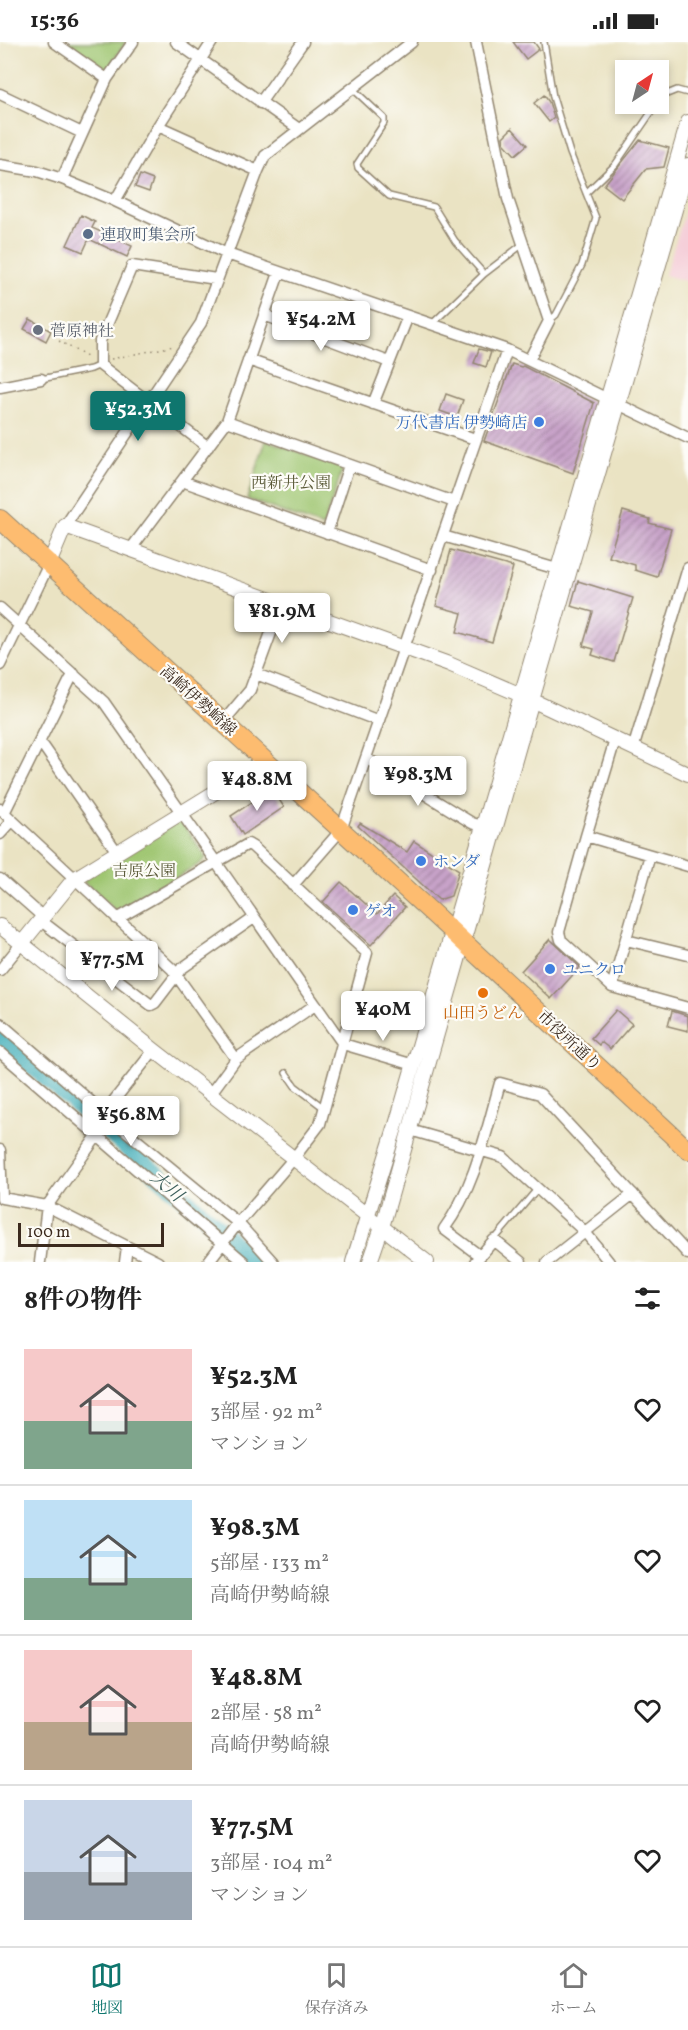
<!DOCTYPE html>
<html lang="ja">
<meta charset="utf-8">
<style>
:root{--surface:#fff;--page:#f2f2f2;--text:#222;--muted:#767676;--line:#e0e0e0;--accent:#0f766e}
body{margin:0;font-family:Vollkorn,"Noto Serif JP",serif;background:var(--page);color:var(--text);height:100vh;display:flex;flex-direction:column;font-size:22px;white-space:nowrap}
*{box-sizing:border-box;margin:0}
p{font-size:20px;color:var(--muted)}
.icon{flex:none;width:33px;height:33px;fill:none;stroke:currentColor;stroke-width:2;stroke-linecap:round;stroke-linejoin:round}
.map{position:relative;height:1220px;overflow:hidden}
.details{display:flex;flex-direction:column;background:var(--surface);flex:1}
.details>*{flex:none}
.needle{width:39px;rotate:36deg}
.buttons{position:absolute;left:615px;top:18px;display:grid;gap:12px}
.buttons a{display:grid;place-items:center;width:54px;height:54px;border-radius:0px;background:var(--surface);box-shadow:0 3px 9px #0003;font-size:30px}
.scale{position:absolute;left:18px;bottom:15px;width:146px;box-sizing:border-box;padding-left:6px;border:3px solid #3b2a1e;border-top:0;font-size:16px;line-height:21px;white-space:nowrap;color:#3b2a1e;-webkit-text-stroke:4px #fdfcf7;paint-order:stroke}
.price{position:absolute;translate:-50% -51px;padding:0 14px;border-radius:6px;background:#fff;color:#222;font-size:20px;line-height:39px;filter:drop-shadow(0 2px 3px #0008)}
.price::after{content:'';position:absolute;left:50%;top:36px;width:18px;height:14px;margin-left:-9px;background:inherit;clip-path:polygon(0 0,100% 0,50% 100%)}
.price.active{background:var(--accent);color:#fff}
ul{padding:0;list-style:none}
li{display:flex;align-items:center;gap:18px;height:150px;padding:0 24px}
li+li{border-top:2px solid var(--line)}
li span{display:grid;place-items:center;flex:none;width:168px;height:120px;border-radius:0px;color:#555}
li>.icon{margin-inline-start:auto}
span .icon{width:72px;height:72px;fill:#fffc;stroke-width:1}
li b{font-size:26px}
h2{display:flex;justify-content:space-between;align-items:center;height:72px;padding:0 24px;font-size:26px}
.status{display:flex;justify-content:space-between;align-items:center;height:42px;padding:0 30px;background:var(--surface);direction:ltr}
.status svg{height:16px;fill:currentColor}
.tab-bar{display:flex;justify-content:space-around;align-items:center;height:84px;border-top:2px solid var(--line);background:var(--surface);font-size:16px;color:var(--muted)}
.tab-bar a{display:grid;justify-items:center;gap:3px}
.tab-bar .active{color:var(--accent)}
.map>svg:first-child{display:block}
.built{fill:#f5cfd9}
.green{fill:#9fc671;stroke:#6d7848;stroke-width:1.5}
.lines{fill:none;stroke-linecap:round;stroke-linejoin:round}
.river{stroke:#3aabb7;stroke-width:18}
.building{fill:url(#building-hatch)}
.service-casing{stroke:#928670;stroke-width:8}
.minor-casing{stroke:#928670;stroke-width:13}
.tertiary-casing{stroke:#928670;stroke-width:16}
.primary-casing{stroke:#928670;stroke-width:20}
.path{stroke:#928670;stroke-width:1.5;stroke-dasharray:1.5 4.5;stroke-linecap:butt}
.service{stroke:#fff;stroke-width:5}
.minor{stroke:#fff;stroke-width:10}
.tertiary{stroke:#fff;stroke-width:14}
.primary{stroke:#fdbc70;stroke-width:18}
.service-dot{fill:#5c6f8a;stroke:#fdfcf7;stroke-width:2}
.worship-dot{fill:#6b7280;stroke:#fdfcf7;stroke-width:2}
.shop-dot{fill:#3f7fe0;stroke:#fdfcf7;stroke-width:2}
.food-dot{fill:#e8710a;stroke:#fdfcf7;stroke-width:2}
.labels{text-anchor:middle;stroke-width:4.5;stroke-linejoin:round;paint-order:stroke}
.service-label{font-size:16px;fill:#4e5e75;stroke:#fdfcf7;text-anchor:start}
.worship-label{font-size:16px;fill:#5b616d;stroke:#fdfcf7;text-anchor:start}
.shop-label{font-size:16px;fill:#366cbe;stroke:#fdfcf7;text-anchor:start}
.park-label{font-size:16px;fill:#595937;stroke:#fdfcf7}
.street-label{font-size:16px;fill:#3b2a1e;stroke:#fdfcf7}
.food-label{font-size:16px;fill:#c56008;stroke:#fdfcf7}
.water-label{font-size:18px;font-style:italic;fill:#3b5e5b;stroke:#fdfcf7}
</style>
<div class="status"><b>15:36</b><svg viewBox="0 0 49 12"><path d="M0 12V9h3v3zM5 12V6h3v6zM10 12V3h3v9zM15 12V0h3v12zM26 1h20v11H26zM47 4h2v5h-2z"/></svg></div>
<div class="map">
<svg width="688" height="1220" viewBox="0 0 688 1220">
<defs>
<pattern id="building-hatch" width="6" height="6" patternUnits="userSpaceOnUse" patternTransform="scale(1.5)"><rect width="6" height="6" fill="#c8a3c9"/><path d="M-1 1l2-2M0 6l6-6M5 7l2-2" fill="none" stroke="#a485a3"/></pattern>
</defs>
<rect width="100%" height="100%" fill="#fdfcf7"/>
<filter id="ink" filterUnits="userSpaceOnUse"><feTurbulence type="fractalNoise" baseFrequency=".0167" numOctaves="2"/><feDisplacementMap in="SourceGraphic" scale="12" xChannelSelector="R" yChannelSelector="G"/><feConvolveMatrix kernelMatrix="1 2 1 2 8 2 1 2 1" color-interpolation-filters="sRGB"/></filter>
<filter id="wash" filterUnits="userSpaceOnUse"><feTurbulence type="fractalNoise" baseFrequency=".008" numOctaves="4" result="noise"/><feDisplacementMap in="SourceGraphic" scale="24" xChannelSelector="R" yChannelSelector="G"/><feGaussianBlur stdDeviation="1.35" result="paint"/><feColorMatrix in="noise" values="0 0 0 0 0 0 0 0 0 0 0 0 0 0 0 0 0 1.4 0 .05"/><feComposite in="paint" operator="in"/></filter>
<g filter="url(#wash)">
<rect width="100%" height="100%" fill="#eae3c3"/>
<path class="built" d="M688 161V240L665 233Z"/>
<path class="green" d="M63 0H126L108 27 103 28Z
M266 398 343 426 323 485 247 457Z
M178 779 182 781 206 815 203 820 118 871 84 840V836Z"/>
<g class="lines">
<path class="river" d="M0 996 213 1181 253 1220"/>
</g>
<g id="blocks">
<path class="building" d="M513 0H534L539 7 526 17Z
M544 53 549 60 554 76 549 80 534 61Z
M512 86 527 103 515 113 504 101 503 95Z
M640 98 669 106 664 125 646 127 622 157 604 143Z
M140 133 153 138 149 150 135 145Z
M81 173 95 180 92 186 132 204 127 215 89 197 83 210 67 203Z
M30 277 51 289 46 299 24 287Z
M479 307 491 310 486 325 474 321Z
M512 322 521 325 523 324 594 361 573 431 484 399Z
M446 352 463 358 457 375 440 369Z
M623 469 650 477 649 481 671 487 657 535 635 528V523L609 515Z
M451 508 513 525 492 600 457 590 462 571 436 564Z
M578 539 633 556 614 620 592 613 594 607 583 604 593 570 571 564Z
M272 747 284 765 243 793 231 774Z
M360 781 407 810 414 799 459 828 451 854 439 858 358 784Z
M341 840 377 872 393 854 405 865 371 903 323 860Z
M550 897 580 925 551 957 521 929Z
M616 968 632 982 610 1007 601 1000 599 1003 591 996Z
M672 969 688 974V989L668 984Z"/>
</g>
</g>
<g filter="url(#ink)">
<use href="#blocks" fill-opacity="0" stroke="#928670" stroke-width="1.5"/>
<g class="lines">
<defs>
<path id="service" d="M544 0 553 55 570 111 596 176 582 223 556 273 550 278
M353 47 384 76V81L357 122 358 126 389 154 434 165 455 199 484 232
M658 59 662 54 677 48 688 51
M586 151 615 123 657 62
M432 282 484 232 523 202
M41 337 91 327 100 323
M286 1031 295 1044 324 1066
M494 1198 538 1146"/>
<path id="minor" d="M54 0 107 37
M176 0 299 87
M476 0 508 157 549 279 529 318
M0 52 82 91
M260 61 303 0
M158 84 258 129
M0 123 37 129 62 137 115 159 227 212 507 308 688 396
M62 137 107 37 133 0
M115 159 158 84 212 0
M264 273 389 320
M248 318 475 397
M0 345 41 337
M373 362 408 274
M227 379 454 460
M208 405 100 323V299L132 224 216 237
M182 439 432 528
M65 484 201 281 258 129 265 114 412 0
M327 491 349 423
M443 494 557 527
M130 508 227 379 279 231
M0 566 104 660 343 1002 414 1023
M0 623 49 522
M256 632 379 679
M223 680 250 648 282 561
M615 698 586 794 559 890 561 898 612 945 688 966
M39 701 44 705 117 810
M633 707 688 526
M366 716 472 781 482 784
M0 767 172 927 236 1017
M4 771 70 638 74 632
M0 792 12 779
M586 794 688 824
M0 837 43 875
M293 843 341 788 507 308
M117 877 248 802 253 805 367 911 320 1082 294 1116 238 1181 208 1220
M40 878 151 963 155 961 181 927 254 876
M626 898 688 913
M0 928 22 901
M612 945 650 813
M0 981 104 1071 238 1181 273 1220
M0 1010 244 1220
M211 1051 236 1017 315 963
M104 1071 154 1008
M410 1088 503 1115 585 1190 609 1220
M0 1108 2 1156 47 1164 97 1094
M480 1214 444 1187C475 1145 486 1090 500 1041L540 1052 688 1212
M40 1220 47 1164 158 1220
M125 1220 127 1205
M475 1220 494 1198 521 1220
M547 1220 633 1152"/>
<path id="tertiary" d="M49 522 65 484 449 622 521 653 688 732
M0 884 154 1008 427 1220
M22 901 74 837 251 728 263 717
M353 1220 396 1083 688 80
M370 1220 382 1185 528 672 688 123"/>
<path id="primary" d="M0 477 430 869 688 1108"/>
</defs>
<use href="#service" class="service-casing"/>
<use href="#minor" class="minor-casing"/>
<use href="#tertiary" class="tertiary-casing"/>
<use href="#primary" class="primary-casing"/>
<path class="path" d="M59 299 89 316
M111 317 174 304"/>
<use href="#service" class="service"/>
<use href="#minor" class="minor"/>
<use href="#tertiary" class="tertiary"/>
<use href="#primary" class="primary"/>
</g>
</g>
<circle class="service-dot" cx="88" cy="192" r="6"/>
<circle class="worship-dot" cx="38" cy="288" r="6"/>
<g class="shop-dot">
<circle cx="539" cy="380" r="6"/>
<circle cx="421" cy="819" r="6"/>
<circle cx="353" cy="868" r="6"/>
<circle cx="550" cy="927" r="6"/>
</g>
<circle class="food-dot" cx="483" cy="951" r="6"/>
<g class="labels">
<g class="service-label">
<text x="100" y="198">連取町集会所</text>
</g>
<g class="worship-label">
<text x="50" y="294">菅原神社</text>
</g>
<g class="shop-label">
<text x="527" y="386" text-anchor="end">万代書店 伊勢崎店</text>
<text x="433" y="825">ホンダ</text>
<text x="365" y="874">ゲオ</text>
<text x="562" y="933">ユニクロ</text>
</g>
<g class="park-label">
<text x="291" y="446">西新井公園</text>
<text x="144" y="834">吉原公園</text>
</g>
<g class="street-label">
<text transform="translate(199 658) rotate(42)" y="6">高崎伊勢崎線</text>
<text transform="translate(570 998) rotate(43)" y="6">市役所通り</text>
</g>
<g class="food-label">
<text x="483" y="976">山田うどん</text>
</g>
<g class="water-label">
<text transform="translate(167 1144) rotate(41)" y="6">大川</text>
</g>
</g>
</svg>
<div class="buttons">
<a><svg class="needle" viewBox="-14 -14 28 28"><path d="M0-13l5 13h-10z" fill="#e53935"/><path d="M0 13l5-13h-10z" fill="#767676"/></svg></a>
</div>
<div class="scale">100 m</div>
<b class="price" style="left:321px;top:310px">¥54.2M</b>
<b class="price active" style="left:138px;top:400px">¥52.3M</b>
<b class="price" style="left:282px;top:602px">¥81.9M</b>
<b class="price" style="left:418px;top:765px">¥98.3M</b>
<b class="price" style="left:257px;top:770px">¥48.8M</b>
<b class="price" style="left:112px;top:950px">¥77.5M</b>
<b class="price" style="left:383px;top:1000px">¥40M</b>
<b class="price" style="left:131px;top:1105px">¥56.8M</b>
</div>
<section class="details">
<h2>8件の物件<svg class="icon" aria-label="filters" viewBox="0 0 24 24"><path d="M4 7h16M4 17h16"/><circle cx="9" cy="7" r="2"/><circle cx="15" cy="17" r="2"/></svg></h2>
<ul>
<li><span style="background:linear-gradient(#f6c9c9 60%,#7fa58c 0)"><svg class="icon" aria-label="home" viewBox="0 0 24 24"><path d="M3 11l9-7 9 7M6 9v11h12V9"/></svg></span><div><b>¥52.3M</b><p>3部屋 · 92 m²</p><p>マンション</p></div><svg class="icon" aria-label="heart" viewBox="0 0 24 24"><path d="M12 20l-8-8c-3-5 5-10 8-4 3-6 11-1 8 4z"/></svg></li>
<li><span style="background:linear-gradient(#bfe0f5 65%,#7fa58c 0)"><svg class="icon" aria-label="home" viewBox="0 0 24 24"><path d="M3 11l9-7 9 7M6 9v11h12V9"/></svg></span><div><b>¥98.3M</b><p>5部屋 · 133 m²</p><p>高崎伊勢崎線</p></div><svg class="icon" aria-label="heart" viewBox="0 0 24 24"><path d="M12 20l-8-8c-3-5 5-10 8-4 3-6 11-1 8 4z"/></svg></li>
<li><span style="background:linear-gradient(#f6c9c9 60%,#b9a48a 0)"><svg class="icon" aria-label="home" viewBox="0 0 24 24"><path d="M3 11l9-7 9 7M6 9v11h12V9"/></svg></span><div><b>¥48.8M</b><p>2部屋 · 58 m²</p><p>高崎伊勢崎線</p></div><svg class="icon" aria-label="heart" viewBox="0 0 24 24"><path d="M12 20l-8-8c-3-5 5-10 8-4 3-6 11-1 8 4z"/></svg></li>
<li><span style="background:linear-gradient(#c9d6e8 60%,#9aa5b1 0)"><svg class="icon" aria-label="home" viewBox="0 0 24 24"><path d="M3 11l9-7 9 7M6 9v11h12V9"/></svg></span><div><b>¥77.5M</b><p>3部屋 · 104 m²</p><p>マンション</p></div><svg class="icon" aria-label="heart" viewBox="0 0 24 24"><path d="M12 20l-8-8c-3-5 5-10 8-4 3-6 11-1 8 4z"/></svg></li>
</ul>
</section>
<nav class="tab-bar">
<a class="active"><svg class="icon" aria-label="map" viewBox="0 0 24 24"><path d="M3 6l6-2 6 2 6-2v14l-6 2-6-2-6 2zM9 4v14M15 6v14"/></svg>地図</a>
<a><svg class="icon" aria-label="saved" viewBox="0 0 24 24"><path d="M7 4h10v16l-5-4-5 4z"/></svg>保存済み</a>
<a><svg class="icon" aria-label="home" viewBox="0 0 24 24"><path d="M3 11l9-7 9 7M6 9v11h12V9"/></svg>ホーム</a>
</nav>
